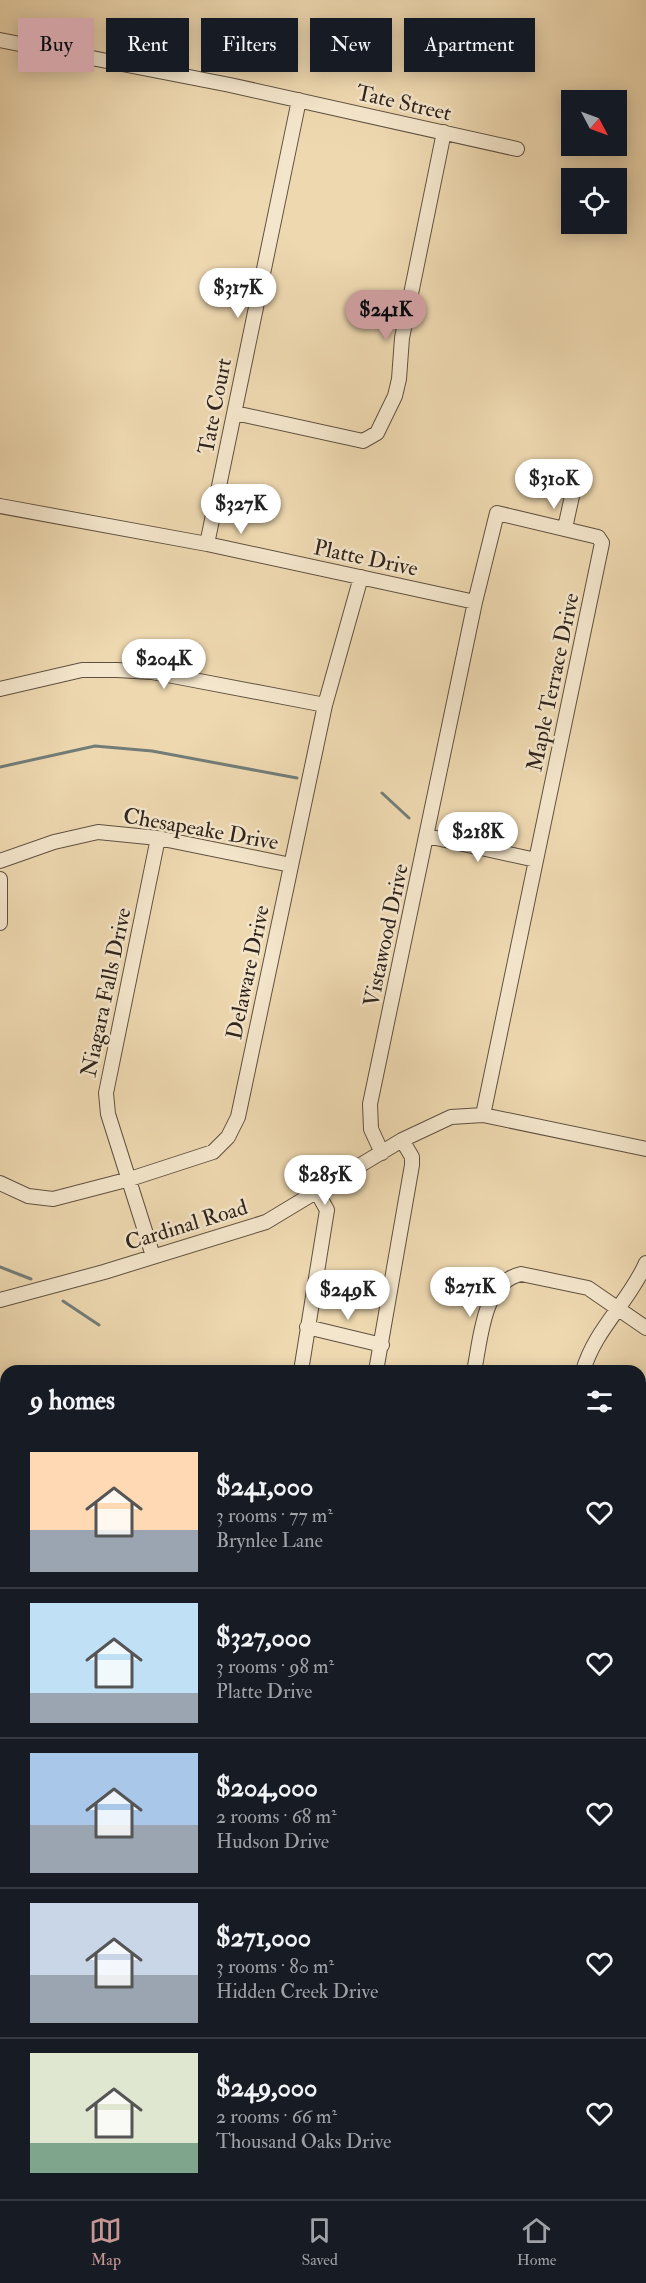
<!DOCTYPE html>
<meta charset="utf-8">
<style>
:root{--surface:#171b24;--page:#20242c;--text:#f1f3f6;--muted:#9ea1a6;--line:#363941;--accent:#c59692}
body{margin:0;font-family:"IM FELL Double Pica",serif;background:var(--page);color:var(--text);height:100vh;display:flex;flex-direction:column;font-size:22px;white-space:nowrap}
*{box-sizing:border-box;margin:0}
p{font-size:20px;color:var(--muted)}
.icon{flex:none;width:33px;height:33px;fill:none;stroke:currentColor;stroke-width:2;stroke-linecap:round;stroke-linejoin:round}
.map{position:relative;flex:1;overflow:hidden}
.drawer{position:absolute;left:0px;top:1365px;width:646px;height:834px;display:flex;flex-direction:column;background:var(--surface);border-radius:18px 18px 0 0;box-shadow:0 3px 15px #0003}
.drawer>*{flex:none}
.top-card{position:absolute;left:18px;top:18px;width:610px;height:54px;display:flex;gap:12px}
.needle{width:39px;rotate:131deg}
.tools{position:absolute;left:561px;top:90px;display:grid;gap:12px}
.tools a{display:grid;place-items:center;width:66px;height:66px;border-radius:0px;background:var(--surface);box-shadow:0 3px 15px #0003;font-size:30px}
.price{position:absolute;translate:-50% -51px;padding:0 14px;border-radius:21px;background:#fff;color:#222;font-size:20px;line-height:39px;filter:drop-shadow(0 2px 3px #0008)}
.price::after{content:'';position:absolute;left:50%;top:36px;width:18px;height:14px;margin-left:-9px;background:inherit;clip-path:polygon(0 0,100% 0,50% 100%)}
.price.active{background:var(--accent);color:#111}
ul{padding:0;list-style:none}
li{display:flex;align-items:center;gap:18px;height:150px;padding:0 30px}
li+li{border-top:2px solid var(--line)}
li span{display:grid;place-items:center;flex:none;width:168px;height:120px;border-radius:0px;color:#555}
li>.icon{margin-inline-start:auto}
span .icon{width:72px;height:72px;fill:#fffc;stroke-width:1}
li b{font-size:26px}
h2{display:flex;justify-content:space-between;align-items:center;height:72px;padding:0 30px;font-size:26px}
.pill{padding:0 21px;border-radius:0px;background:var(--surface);box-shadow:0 3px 15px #0003;font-size:21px;line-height:54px}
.pill.active{background:var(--accent);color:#111}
.tab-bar{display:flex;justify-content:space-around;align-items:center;height:84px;border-top:2px solid var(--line);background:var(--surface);font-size:16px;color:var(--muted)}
.tab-bar a{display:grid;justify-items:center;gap:3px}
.tab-bar .active{color:var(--accent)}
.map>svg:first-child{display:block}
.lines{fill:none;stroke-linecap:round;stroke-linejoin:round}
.stream{stroke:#727d78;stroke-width:3}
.minor-casing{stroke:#5f5141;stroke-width:16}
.major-casing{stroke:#2f241c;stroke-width:19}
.minor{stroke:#f4e6cc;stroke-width:14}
.major{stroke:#eed8b0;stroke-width:16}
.labels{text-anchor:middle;stroke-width:5;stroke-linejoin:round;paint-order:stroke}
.street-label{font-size:22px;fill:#2f241c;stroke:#f4e6cc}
</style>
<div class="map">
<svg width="646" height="2199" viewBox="0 0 646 2199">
<rect width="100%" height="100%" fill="#eed8b0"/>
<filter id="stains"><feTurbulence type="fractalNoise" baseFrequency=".00333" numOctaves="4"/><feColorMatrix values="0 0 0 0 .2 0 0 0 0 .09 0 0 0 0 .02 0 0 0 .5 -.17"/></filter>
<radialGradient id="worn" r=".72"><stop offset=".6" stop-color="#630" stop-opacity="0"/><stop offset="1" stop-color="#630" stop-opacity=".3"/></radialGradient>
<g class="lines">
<path class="stream" d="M0 767 95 746 152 751 297 778
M382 793 409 818
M0 1267 31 1279
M63 1301 99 1325"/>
<defs>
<path id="minor" d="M0 40 230 85 517 149
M235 413 363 441 377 433 395 396 399 379 402 338 444 132
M0 506 207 544 475 602
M565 528 574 487
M207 544 299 100
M0 689 82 670H117L152 672 325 705
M427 836 536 860
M0 861 54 842 98 832 158 838 291 865
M0 879V923
M382 1153 371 1129 370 1104 475 602 497 513 598 537 602 543 483 1115
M0 1183 28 1196 53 1199 130 1179 213 1152 228 1137 238 1117 325 705 361 577
M153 1256 108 1114 106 1093 158 838
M0 1300 104 1272 266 1222 402 1140 451 1117 483 1115 646 1149
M307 1327 382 1345
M301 1371 327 1210 317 1192
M376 1371 412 1165V1157L402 1140
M474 1371C481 1340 482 1283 521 1274L588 1288 646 1328
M583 1371C595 1329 629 1302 646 1263
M640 1575 646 1550
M640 1826 646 1827
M640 1940 646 1942
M132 2199 133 2193
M230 2199 231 2193
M328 2199 329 2193
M426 2199 427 2193
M522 2199 524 2193"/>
<path id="major" d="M640 2016H646
M0 2026H6"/>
</defs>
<use href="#minor" class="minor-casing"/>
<use href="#major" class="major-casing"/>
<use href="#minor" class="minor"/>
<use href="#major" class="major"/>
</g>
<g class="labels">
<g class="street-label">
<text transform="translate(404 102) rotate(13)" y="8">Tate Street</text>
<text transform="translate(214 406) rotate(-79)" y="8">Tate Court</text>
<text transform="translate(366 557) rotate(12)" y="8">Platte Drive</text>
<text transform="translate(552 682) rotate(-78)" y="8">Maple Terrace Drive</text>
<text transform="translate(201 828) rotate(10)" y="8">Chesapeake Drive</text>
<text transform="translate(385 935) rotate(-78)" y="8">Vistawood Drive</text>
<text transform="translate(247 972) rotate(-78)" y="8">Delaware Drive</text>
<text transform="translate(105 992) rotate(-78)" y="8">Niagara Falls Drive</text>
<text transform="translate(186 1224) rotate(-17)" y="8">Cardinal Road</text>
</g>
</g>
<rect width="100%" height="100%" filter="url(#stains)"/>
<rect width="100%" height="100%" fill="url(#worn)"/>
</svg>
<div class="tools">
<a><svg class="needle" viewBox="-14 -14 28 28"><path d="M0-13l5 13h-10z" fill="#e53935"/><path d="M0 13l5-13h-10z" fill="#9ea1a6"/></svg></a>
<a><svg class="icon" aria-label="locate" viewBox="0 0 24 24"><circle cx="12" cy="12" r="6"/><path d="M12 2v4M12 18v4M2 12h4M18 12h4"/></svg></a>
</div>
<b class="price" style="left:238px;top:319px">$317K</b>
<b class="price active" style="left:386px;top:341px">$241K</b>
<b class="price" style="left:554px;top:510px">$310K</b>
<b class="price" style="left:241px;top:535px">$327K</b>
<b class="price" style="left:164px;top:690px">$204K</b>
<b class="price" style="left:478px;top:863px">$218K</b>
<b class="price" style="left:325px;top:1206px">$285K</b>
<b class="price" style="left:470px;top:1318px">$271K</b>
<b class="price" style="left:348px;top:1321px">$249K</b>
<div class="top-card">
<a class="pill active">Buy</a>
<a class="pill">Rent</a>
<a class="pill">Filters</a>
<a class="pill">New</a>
<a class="pill">Apartment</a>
</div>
<section class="drawer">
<h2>9 homes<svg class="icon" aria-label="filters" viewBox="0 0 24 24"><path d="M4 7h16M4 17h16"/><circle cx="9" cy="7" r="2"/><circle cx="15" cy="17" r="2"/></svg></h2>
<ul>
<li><span style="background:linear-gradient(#ffd9b3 65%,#9aa5b1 0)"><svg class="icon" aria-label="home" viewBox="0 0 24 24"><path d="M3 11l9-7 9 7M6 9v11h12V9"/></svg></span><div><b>$241,000</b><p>3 rooms · 77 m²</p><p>Brynlee Lane</p></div><svg class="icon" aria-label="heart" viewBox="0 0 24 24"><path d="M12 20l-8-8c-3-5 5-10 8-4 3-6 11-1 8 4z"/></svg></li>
<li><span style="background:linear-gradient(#bfe0f5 75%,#9aa5b1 0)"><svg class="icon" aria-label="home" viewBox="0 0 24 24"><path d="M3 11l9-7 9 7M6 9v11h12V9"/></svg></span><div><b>$327,000</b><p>3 rooms · 98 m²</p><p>Platte Drive</p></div><svg class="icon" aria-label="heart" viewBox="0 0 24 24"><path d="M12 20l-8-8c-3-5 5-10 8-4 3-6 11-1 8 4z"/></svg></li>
<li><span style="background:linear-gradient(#a9c7e8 60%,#9aa5b1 0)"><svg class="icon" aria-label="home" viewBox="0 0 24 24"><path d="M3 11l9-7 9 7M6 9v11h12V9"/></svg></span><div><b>$204,000</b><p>2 rooms · 68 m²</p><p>Hudson Drive</p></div><svg class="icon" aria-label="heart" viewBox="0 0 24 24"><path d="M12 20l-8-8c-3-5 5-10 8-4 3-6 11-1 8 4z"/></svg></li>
<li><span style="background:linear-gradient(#c9d6e8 60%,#9aa5b1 0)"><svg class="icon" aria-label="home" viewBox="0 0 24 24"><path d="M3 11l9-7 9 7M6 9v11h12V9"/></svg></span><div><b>$271,000</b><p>3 rooms · 80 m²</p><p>Hidden Creek Drive</p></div><svg class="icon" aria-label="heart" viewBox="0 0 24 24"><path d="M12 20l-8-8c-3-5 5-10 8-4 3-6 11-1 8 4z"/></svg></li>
<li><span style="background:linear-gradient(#dfe7d0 75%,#7fa58c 0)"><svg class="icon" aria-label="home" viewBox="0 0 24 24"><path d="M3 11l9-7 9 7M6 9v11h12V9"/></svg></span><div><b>$249,000</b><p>2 rooms · 66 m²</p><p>Thousand Oaks Drive</p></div><svg class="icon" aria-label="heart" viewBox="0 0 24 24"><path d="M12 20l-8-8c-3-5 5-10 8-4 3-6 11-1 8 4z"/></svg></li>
</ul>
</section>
</div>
<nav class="tab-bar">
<a class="active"><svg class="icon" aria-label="map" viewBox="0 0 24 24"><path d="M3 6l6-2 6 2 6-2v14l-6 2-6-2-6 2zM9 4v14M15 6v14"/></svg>Map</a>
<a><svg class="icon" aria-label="saved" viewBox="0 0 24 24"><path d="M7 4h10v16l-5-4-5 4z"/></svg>Saved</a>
<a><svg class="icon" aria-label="home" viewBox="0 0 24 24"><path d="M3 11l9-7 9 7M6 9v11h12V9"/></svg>Home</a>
</nav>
